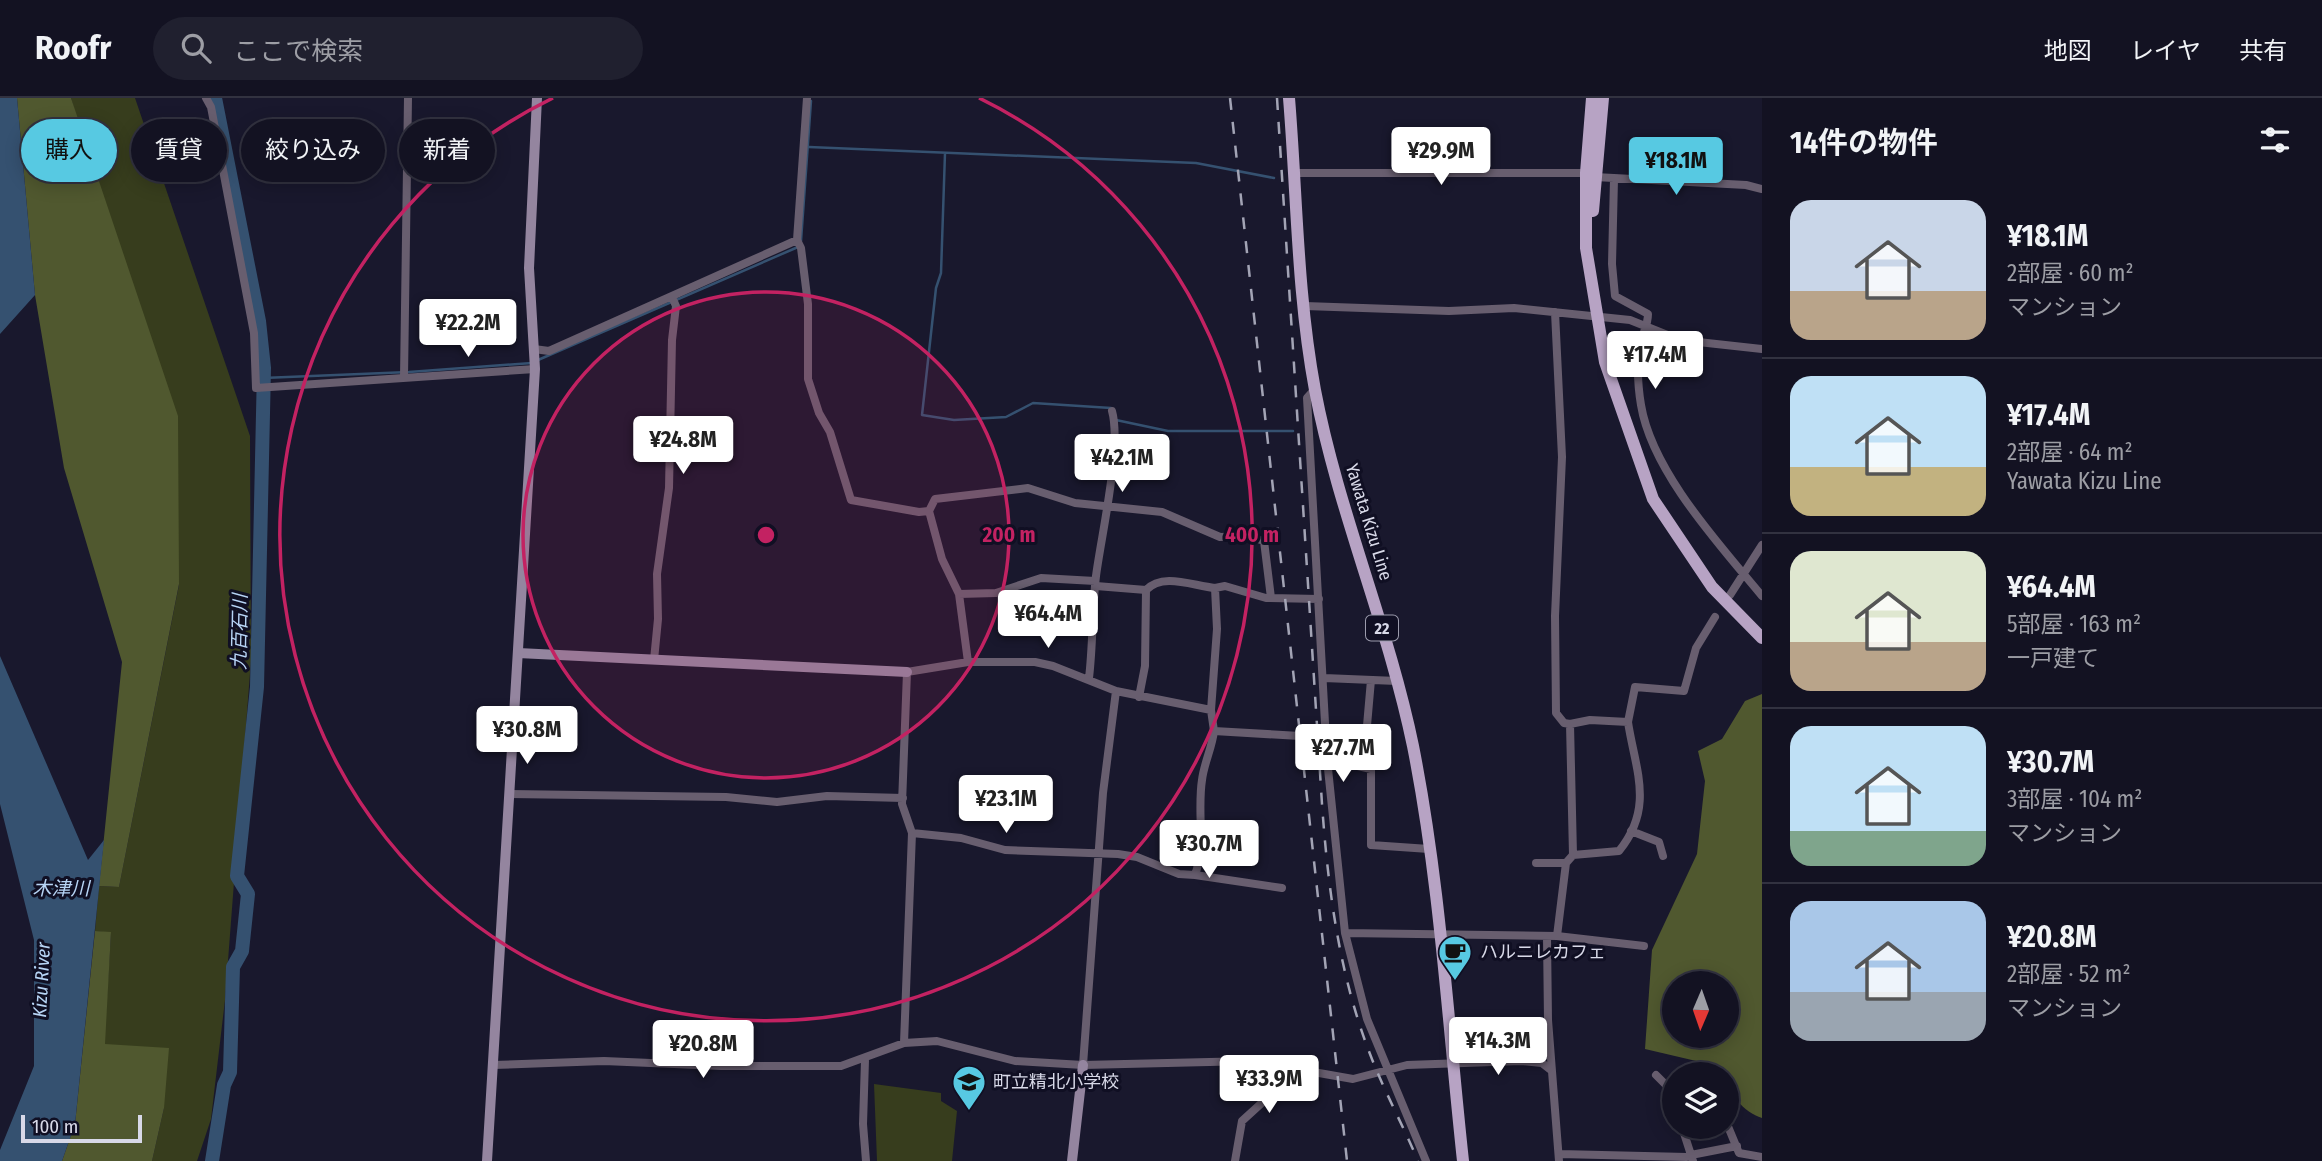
<!DOCTYPE html>
<html lang="ja">
<meta charset="utf-8">
<style>
:root{--surface:#131222;--page:#20202f;--text:#f1f3f6;--muted:#9d9ea5;--line:#323240;--accent:#57c9e2}
body{margin:0;font-family:"Fira Sans Condensed","Noto Sans JP",sans-serif;background:var(--page);color:var(--text);height:100vh;display:flex;flex-direction:column;font-size:26px;white-space:nowrap}
*{box-sizing:border-box;margin:0}
p{font-size:23px;color:var(--muted)}
.icon{flex:none;width:38px;height:38px;fill:none;stroke:currentColor;stroke-width:2;stroke-linecap:round;stroke-linejoin:round}
.map{position:relative;flex:1;overflow:hidden}
.drawer{display:flex;flex-direction:column;background:var(--surface);width:560px}
.drawer>*{flex:none}
.banner{position:absolute;left:21px;top:21px;width:665px;height:63px;display:flex;gap:14px}
.needle{width:46px;rotate:182deg}
.buttons{position:absolute;left:1662px;top:873px;display:grid;gap:14px}
.buttons a{display:grid;place-items:center;width:77px;height:77px;border-radius:50%;background:var(--surface);box-shadow:0 4px 18px #0003,0 0 0 2px var(--line);font-size:35px}
.scale{position:absolute;left:21px;bottom:18px;width:121px;box-sizing:border-box;padding-left:7px;border:4px solid #d8d9e8;border-top:0;font-size:19px;line-height:24px;white-space:nowrap;color:#d8d9e8;-webkit-text-stroke:5px #100f23;paint-order:stroke}
.price{position:absolute;translate:-50% -60px;padding:0 16px;border-radius:7px;background:#fff;color:#222;font-size:23px;line-height:46px;filter:drop-shadow(0 2px 4px #0008)}
.price::after{content:'';position:absolute;left:50%;top:42px;width:21px;height:16px;margin-left:-10px;background:inherit;clip-path:polygon(0 0,100% 0,50% 100%)}
.price.current{background:var(--accent);color:#111}
ul{padding:0;list-style:none}
li{display:flex;align-items:center;gap:21px;height:175px;padding:0 28px}
li+li{border-top:2px solid var(--line)}
li span{display:grid;place-items:center;flex:none;width:196px;height:140px;border-radius:21px;color:#555}
li>.icon{margin-inline-start:auto}
span .icon{width:84px;height:84px;fill:#fffc;stroke-width:1}
li b{font-size:30px}
h2{display:flex;justify-content:space-between;align-items:center;height:84px;padding:0 28px;font-size:30px}
.tag{padding:0 24px;border-radius:32px;background:var(--surface);box-shadow:0 4px 18px #0003,0 0 0 2px var(--line);font-size:24px;line-height:63px}
.tag.current{background:var(--accent);color:#111}
header{display:flex;align-items:center;gap:42px;box-sizing:border-box;height:98px;padding:0 35px;background:var(--surface);border-bottom:2px solid var(--line)}
header strong{font-size:33px}
nav{display:flex;gap:38px;margin-inline-start:auto;font-size:24px}
.search{width:490px;height:63px;background:var(--page);display:flex;align-items:center;gap:18px;box-sizing:border-box;padding:0 24px;border-radius:38px;color:var(--muted);font-size:26px}
main{display:flex;flex:1;min-height:0}
.map>svg:first-child{display:block}
.green{fill:#373d1d}
.forest{fill:#50582f;fill-rule:evenodd}
.water{fill:#355170}
.lines{fill:none;stroke-linecap:round;stroke-linejoin:round}
.stream{stroke:#355170;stroke-width:2.5}
.river{stroke:#355170;stroke-width:14}
.street{stroke:#685e6f;stroke-width:8}
.secondary{stroke:#94859f;stroke-width:10}
.primary{stroke:#b7a3c4;stroke-width:12}
.rail{stroke:#a3a4b5;stroke-width:2.5;stroke-dasharray:12 12;stroke-linecap:butt}
.ring{fill:none;stroke:#c32262;stroke-width:3.5}
.labels{text-anchor:middle;stroke-width:6;stroke-linejoin:round;paint-order:stroke}
.shield{fill:#100f23;stroke:#9c9cad;stroke-width:2}
.shield-label{font-size:16px;font-weight:bold;fill:#d8d9e8}
.street-label{font-size:18px;fill:#d8d9e8;stroke:#100f23}
.poi-label{font-size:18px;fill:#d8d9e8;stroke:#100f23;text-anchor:start}
.water-label{font-size:19px;font-style:italic;fill:#b7d4f5;stroke:#100f23}
.centre{fill:#c32262;stroke:#100f23;stroke-width:3.5}
.ring-label{font-size:21px;text-anchor:middle;font-weight:bold;fill:#c32262;stroke:#100f23;stroke-width:6;stroke-linejoin:round;paint-order:stroke}
</style>
<header>
<strong>Roofr</strong>
<div class="search"><svg class="icon" aria-label="search" viewBox="0 0 24 24"><circle cx="10" cy="10" r="6"/><path d="M15 15l6 6"/></svg>ここで検索</div>
<nav><a>地図</a><a>レイヤ</a><a>共有</a></nav>
</header>
<main>
<div class="map">
<svg width="1762" height="1063" viewBox="0 0 1762 1063">
<rect width="100%" height="100%" fill="#19182d"/>
<path class="green" d="M71 0H135L250 338 251 562 225 902 211 1021 197 1063H152L164 1010 104 946 111 835 95 833 99 788 119 789 179 487 82 40Z
M874 986 941 995V1003L957 1013 952 1063H877Z"/>
<path class="forest" d="M17 0H71L178 318 179 486 119 789 99 788 122 564 64 370 35 197Z
M1762 596V1020C1744 1014 1727 996 1727 976H1717L1709 966 1645 951 1652 852 1697 756 1705 683 1698 653 1722 641 1745 603ZM1675 886H1727V938H1675Z
M95 833 111 834 105 946 169 950 164 1010 152 1063H62L75 1026Z"/>
<path class="water" d="M0 0H17L35 197 0 236Z
M0 558 88 762 104 742 75 1026 62 1063H0V1052L34 968V842L0 706Z"/>
<g class="lines">
<path class="stream" d="M809 49 1196 65 1274 80
M945 55 941 175 936 190 922 317 954 322 1006 319 1033 305 1111 310
M801 143 811 3
M538 262 798 149
M263 280 409 274 532 265
M1116 322 1168 333H1293"/>
<path class="river" d="M212 1063 224 987 230 974 233 869 242 853 248 796 237 778 257 589 264 270 259 223 215 0"/>
<path class="street" d="M206 0 211 9 254 235 256 290 535 271
M807 0 797 142 801 150 808 206V281L819 315 830 334 851 402 919 414 929 413 942 461 959 496 968 564 907 574 902 706 912 735 904 945 937 943 1015 963 1083 967
M1295 75H1586
M1595 79 1746 87 1762 91
M1614 81 1612 166 1615 198 1648 216C1648 228 1642 236 1640 247 1637 265 1638 289 1641 307 1652 374 1720 447 1762 498
M1305 208 1449 213 1514 210 1630 222 1680 242 1762 251
M1555 214 1562 359 1555 518 1556 615 1564 625 1570 626 1573 757 1566 765 1557 838
M534 251 549 253 797 142
M404 280 408 0
M1315 291 1307 300 1327 661 1345 835 1367 921 1426 1063
M929 413 935 401 1028 390 1075 405 1162 414 1220 439 1247 438 1264 443 1271 500
M1096 488 1146 492C1163 474 1193 488 1215 490L1217 531 1211 612
M1215 490 1225 488 1266 500 1319 501
M959 496 996 495 1041 480 1095 483
M1730 497 1762 447
M654 562 658 521 657 476 669 390 672 242 676 208 672 199
M968 564H1035L1053 568 1116 593 1211 612 1214 633 1300 638 1309 641 1310 651 1326 657
M1089 580C1093 547 1092 512 1096 478 1101 439 1122 348 1112 313
M1324 580 1397 583
M1116 593 1103 695 1083 967 1251 963 1353 981 1407 967 1521 963 1542 965 1551 972
M1139 599 1145 568 1146 492
M1570 626 1590 622 1628 624 1635 589 1684 593 1696 550 1715 519
M1327 661 1371 671V747L1429 751
M1368 669 1366 639 1371 582
M509 696 726 699 777 704 827 698 903 700
M1631 733 1659 744 1663 758
M912 735 961 740 1005 752 1118 756 1137 759 1179 776 1195 777C1206 746 1197 713 1202 682 1204 665 1212 650 1214 633
M1573 757 1619 753C1655 709 1635 671 1628 624
M1536 765H1566
M1195 777 1282 790
M1345 835 1557 838 1644 848
M1547 839 1548 922 1559 1063
M865 962 863 1026 866 1063
M493 967 604 963 721 968H841L904 945
M1656 977 1667 988 1675 1009
M1727 1026 1739 1055 1762 1059
M1682 1029 1691 1057 1737 1048
M1559 1056 1687 1059 1691 1057 1693 1063
M1235 1063 1242 1023 1265 1002 1272 966"/>
<path class="secondary" d="M518 555 907 574
M487 1063 535 271 529 170 537 0
M1072 1063 1083 967"/>
<path class="primary" d="M1289 0C1297 97 1297 196 1315 292 1338 413 1388 527 1413 648 1440 784 1448 925 1463 1063
M1592 0 1586 75V150L1605 264 1653 401 1712 489 1762 540
M1593 113 1603 0"/>
<path class="rail" d="M1230 0 1347 1063
M1277 0 1322 706C1328 791 1339 876 1370 956 1384 993 1403 1027 1418 1063"/>
</g>
<circle cx="766" cy="437" r="243" fill="#c32262" fill-opacity=".12"/>
<g class="ring">
<circle cx="766" cy="437" r="243"/>
<path d="M979 0A486 486 0 1 1 553 0"/>
</g>
<defs>
<symbol id="cafe-pin" viewBox="-11 -11 22 30"><path d="M0 17L-7.5 6A9.5 9.5 0 1 1 7.5 6Z" fill="#57c9e2" stroke="#100f23"/><path d="M-5.5-4.5H6V0H3Q3 3.5 0 3.5H-2.5Q-5.5 3.5-5.5 0ZM3-3.2v2h1.7v-2ZM-6 4.5H4V6H-6Z" fill="#111"/></symbol>
<symbol id="school-pin" viewBox="-11 -11 22 30"><path d="M0 17L-7.5 6A9.5 9.5 0 1 1 7.5 6Z" fill="#57c9e2" stroke="#100f23"/><path d="M0-5L7-2L0 1L-7-2ZM-4 1L0 2.5L4 1V4Q0 6-4 4Z" fill="#111"/></symbol>
</defs>
<g fill-rule="evenodd">
<use href="#cafe-pin" x="1436" y="835" width="38" height="52"/>
<use href="#school-pin" x="950" y="965" width="38" height="52"/>
</g>
<g class="labels">
<rect class="shield" x="1366" y="517.5" width="32" height="25" rx="5"/>
<g class="shield-label">
<text x="1382" y="536">22</text>
</g>
<g class="street-label">
<text transform="translate(1369 424) rotate(73)" y="6">Yawata Kizu Line</text>
</g>
<g class="poi-label">
<text x="1480" y="860">ハルニレカフェ</text>
<text x="993" y="990">町立精北小学校</text>
</g>
<g class="water-label">
<text transform="translate(239 534) rotate(-89)" y="7">九百石川</text>
<text x="61" y="797">木津川</text>
<text transform="translate(41 882) rotate(-87)" y="7">Kizu River</text>
</g>
</g>
<circle cx="766" cy="437" r="10" class="centre"/>
<g class="ring-label">
<text x="1009" y="444">200 m</text>
<text x="1252" y="444">400 m</text>
</g>
</svg>
<div class="buttons">
<a><svg class="needle" viewBox="-14 -14 28 28"><path d="M0-13l5 13h-10z" fill="#e53935"/><path d="M0 13l5-13h-10z" fill="#9d9ea5"/></svg></a>
<a><svg class="icon" aria-label="layers" viewBox="0 0 24 24"><path d="M12 4l9 5-9 5-9-5zM3 14l9 5 9-5"/></svg></a>
</div>
<div class="scale">100 m</div>
<b class="price" style="left:1441px;top:89px">¥29.9M</b>
<b class="price current" style="left:1676px;top:99px">¥18.1M</b>
<b class="price" style="left:468px;top:261px">¥22.2M</b>
<b class="price" style="left:1655px;top:293px">¥17.4M</b>
<b class="price" style="left:683px;top:378px">¥24.8M</b>
<b class="price" style="left:1122px;top:396px">¥42.1M</b>
<b class="price" style="left:1048px;top:552px">¥64.4M</b>
<b class="price" style="left:527px;top:668px">¥30.8M</b>
<b class="price" style="left:1343px;top:686px">¥27.7M</b>
<b class="price" style="left:1006px;top:737px">¥23.1M</b>
<b class="price" style="left:1209px;top:782px">¥30.7M</b>
<b class="price" style="left:1498px;top:979px">¥14.3M</b>
<b class="price" style="left:703px;top:982px">¥20.8M</b>
<b class="price" style="left:1269px;top:1017px">¥33.9M</b>
<div class="banner">
<a class="tag current">購入</a>
<a class="tag">賃貸</a>
<a class="tag">絞り込み</a>
<a class="tag">新着</a>
</div>
</div>
<section class="drawer">
<h2>14件の物件<svg class="icon" aria-label="filters" viewBox="0 0 24 24"><path d="M4 7h16M4 17h16"/><circle cx="9" cy="7" r="2"/><circle cx="15" cy="17" r="2"/></svg></h2>
<ul>
<li><span style="background:linear-gradient(#c9d6e8 65%,#b9a48a 0)"><svg class="icon" aria-label="home" viewBox="0 0 24 24"><path d="M3 11l9-7 9 7M6 9v11h12V9"/></svg></span><div><b>¥18.1M</b><p>2部屋 · 60 m²</p><p>マンション</p></div></li>
<li><span style="background:linear-gradient(#bfe0f5 65%,#c2b280 0)"><svg class="icon" aria-label="home" viewBox="0 0 24 24"><path d="M3 11l9-7 9 7M6 9v11h12V9"/></svg></span><div><b>¥17.4M</b><p>2部屋 · 64 m²</p><p>Yawata Kizu Line</p></div></li>
<li><span style="background:linear-gradient(#dfe7d0 65%,#b9a48a 0)"><svg class="icon" aria-label="home" viewBox="0 0 24 24"><path d="M3 11l9-7 9 7M6 9v11h12V9"/></svg></span><div><b>¥64.4M</b><p>5部屋 · 163 m²</p><p>一戸建て</p></div></li>
<li><span style="background:linear-gradient(#bfe0f5 75%,#7fa58c 0)"><svg class="icon" aria-label="home" viewBox="0 0 24 24"><path d="M3 11l9-7 9 7M6 9v11h12V9"/></svg></span><div><b>¥30.7M</b><p>3部屋 · 104 m²</p><p>マンション</p></div></li>
<li><span style="background:linear-gradient(#a9c7e8 65%,#9aa5b1 0)"><svg class="icon" aria-label="home" viewBox="0 0 24 24"><path d="M3 11l9-7 9 7M6 9v11h12V9"/></svg></span><div><b>¥20.8M</b><p>2部屋 · 52 m²</p><p>マンション</p></div></li>
</ul>
</section>
</main>
